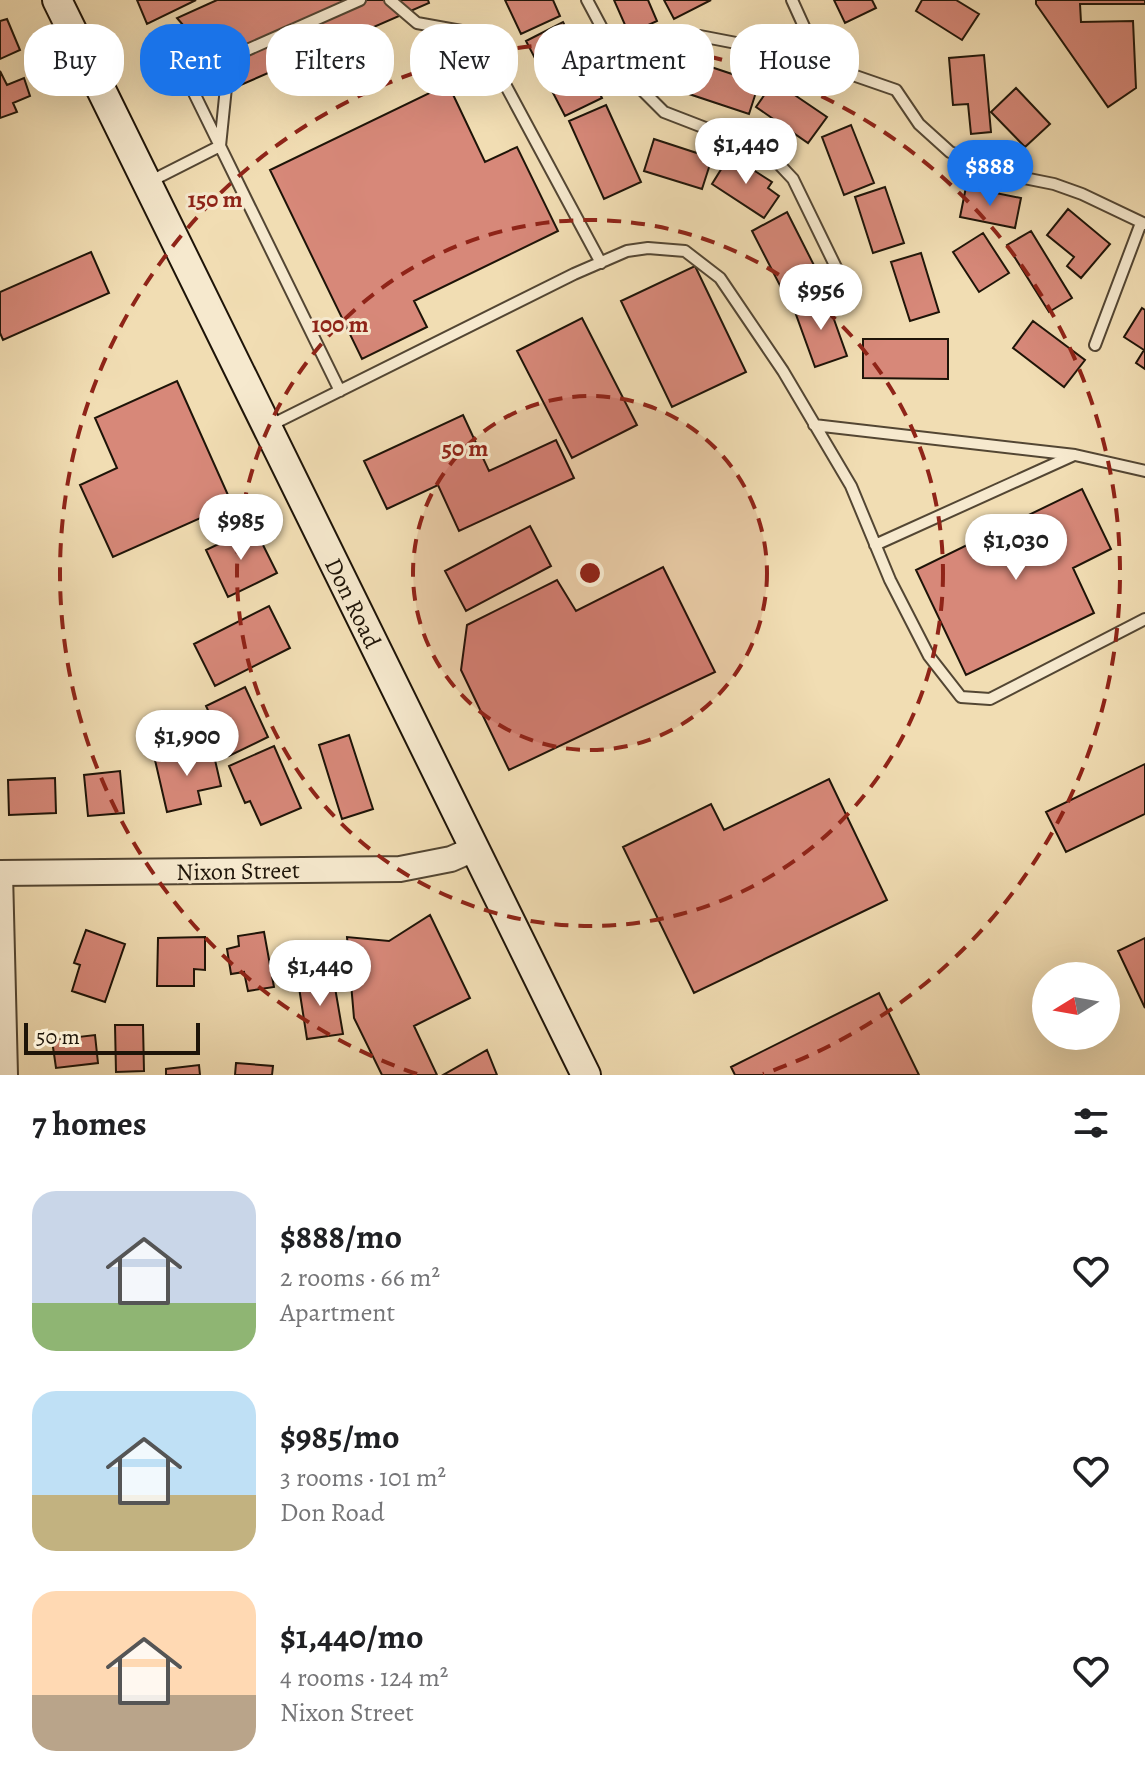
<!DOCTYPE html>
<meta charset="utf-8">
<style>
:root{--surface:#fff;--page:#f6f6f6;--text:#202124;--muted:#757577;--accent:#1a73e8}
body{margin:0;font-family:Alegreya,serif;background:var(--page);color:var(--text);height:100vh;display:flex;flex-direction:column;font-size:30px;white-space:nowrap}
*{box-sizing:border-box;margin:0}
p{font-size:26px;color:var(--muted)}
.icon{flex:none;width:44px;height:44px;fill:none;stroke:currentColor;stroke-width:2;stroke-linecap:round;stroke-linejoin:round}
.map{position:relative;height:1075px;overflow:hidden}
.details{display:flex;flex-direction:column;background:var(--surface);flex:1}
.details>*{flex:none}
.top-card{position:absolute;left:24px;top:24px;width:1098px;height:72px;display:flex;gap:16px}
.needle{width:52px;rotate:259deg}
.buttons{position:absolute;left:1032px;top:962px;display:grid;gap:16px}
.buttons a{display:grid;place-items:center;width:88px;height:88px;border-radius:50%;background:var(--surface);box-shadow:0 8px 32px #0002;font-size:40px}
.scale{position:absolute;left:24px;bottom:20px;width:176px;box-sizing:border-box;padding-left:8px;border:4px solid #1e1408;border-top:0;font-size:22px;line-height:28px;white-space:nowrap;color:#1e1408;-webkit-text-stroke:6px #f6e9ce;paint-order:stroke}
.price{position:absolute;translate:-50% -68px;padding:0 18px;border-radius:28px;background:#fff;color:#222;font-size:26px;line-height:52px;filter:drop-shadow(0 2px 4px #0008)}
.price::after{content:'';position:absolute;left:50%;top:48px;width:24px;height:18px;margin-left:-12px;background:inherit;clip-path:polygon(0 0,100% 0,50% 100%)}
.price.active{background:var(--accent);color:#fff}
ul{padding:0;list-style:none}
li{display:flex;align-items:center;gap:24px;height:200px;padding:0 32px}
li span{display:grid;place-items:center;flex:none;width:224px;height:160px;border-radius:24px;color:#555}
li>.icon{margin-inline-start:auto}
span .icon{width:96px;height:96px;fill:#fffc;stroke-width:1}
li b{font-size:34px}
h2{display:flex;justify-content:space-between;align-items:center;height:96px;padding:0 32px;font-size:34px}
.tag{padding:0 28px;border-radius:32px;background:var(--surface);box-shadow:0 8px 32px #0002;font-size:28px;line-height:72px}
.tag.active{background:var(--accent);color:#fff}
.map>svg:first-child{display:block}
.building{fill:#d78879;stroke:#1e1408;stroke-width:2}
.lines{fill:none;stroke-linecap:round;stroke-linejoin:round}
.service-casing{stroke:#534633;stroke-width:14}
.minor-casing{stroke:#534633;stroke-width:24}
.tertiary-casing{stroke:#534633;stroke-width:28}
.secondary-casing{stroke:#1e1408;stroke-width:32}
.service{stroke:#f6e9ce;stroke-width:10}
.minor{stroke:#f6e9ce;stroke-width:20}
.tertiary{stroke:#f6e9ce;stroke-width:24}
.secondary{stroke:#f6e9ce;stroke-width:28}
.ring{fill:none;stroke:#8f2418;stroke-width:4;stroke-dasharray:14 10}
.labels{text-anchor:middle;stroke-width:6;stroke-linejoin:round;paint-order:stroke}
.street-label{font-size:24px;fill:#1e1408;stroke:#f6e9ce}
.centre{fill:#8f2418;stroke:#f6e9ce;stroke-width:4}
.ring-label{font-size:24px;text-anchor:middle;font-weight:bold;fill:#8f2418;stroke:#f6e9ce;stroke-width:6;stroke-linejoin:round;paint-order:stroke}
</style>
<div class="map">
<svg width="1145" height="1075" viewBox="0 0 1145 1075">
<rect width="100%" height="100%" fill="#f1ddb3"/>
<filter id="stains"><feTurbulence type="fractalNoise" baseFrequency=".0025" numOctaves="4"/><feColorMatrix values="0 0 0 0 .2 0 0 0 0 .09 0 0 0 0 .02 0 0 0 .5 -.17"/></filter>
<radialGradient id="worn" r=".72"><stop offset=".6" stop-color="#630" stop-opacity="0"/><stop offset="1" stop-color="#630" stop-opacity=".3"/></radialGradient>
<path class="building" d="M137 0H196L147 24Z
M217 0H428L429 3 236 87 177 18Z
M505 0H553L560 16 521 34Z
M614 0H648L657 21 629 34Z
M664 0H711L674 19Z
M834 0H872L876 8 845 23Z
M922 0H956L979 14 962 40 916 11Z
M1036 0H1145V4H1080L1081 22 1133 21 1136 88 1108 107 1036 4Z
M7 19 20 50 0 59V21Z
M563 22 602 98 565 116 526 41Z
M984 55 991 132 971 134 968 104 953 105 949 58Z
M699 63 759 83 749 114 689 94Z
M0 71 7 85 24 78 30 96 13 103 17 112 0 118Z
M774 81 827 117 808 143 756 107Z
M448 84 485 162 517 147 558 231 414 301 427 327 362 359 270 170Z
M1016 88 1050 124 1025 147 991 112Z
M606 105 641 182 604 199 569 121Z
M851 125 874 183 844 195 822 137Z
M654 139 712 158 702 189 644 171Z
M730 155 772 182 768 188 779 196 764 218 712 184Z
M885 187 904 243 873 253 855 197Z
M966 187 1021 198 1015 228 960 217Z
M1068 209 1110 244 1081 278 1067 266 1074 257 1047 235Z
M787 212 825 287 790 305 752 231Z
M1031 231 1072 298 1049 312 1007 245Z
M983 233 1009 273 979 292 953 252Z
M91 252 109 293 3 340 0 333V292Z
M921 253 939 312 910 321 891 262Z
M695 266 746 372 672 407 621 301Z
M826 297 847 356 815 367 794 309Z
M1142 308 1145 310V369L1136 363 1144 350 1124 337Z
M582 318 637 425 572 458 517 351Z
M1033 321 1085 360 1064 387 1013 348Z
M863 339H948V379L863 378Z
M177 381 232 504 113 557 80 485 117 468 95 418Z
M463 415 489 471 556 440 574 478 459 531 438 485 387 509 364 461Z
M1082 489 1111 549 1073 568 1094 613 966 675 916 570Z
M530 526 551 566 466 611 445 571Z
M254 527 277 573 228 597 206 550Z
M663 567 715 672 509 770 461 670 467 625 557 580 576 611Z
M269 606 290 648 215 686 194 644Z
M245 687 268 737 229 756 206 706Z
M349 735 373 809 342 819 319 745Z
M274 746 301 808 261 825 250 801 245 803 229 766Z
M212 747 221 786 198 791 201 804 167 812 155 760Z
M1145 764V814L1066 852 1046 812Z
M120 771 124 813 88 816 84 775Z
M55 778 56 813 9 815 8 780Z
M829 779 887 900 694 993 623 847 711 804 724 830Z
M430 915 470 998 414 1026 437 1075H382L354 1018 347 937 389 941Z
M86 930 125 944 105 1002 72 991 80 965 74 963Z
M264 932 274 987 248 991 244 972 231 974 227 949 239 946 238 936Z
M205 937V970L194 969V986H157L158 938Z
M1145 938V1008L1118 951Z
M333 976 343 1034 307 1039 298 981Z
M879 993 919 1075H735L731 1067Z
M115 1025H143L144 1071 116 1072Z
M95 1035 98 1063 56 1068 52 1040Z
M487 1050 497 1075H443Z
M236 1063 273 1066 272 1075H235Z
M199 1065 200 1075H166V1069Z"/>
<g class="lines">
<defs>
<path id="service" d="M390 0 417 23 478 34 601 263
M587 0 619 60
M792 0 821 64
M168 40 219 144
M616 72a17 17 0 1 1 34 0a17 17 0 1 1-34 0Z
M646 59 679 38 700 36 783 52 821 64 896 90 919 124 950 152 1009 175 1054 184 1082 194 1145 224
M640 88 664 112 739 141 777 162 793 179 849 294
M220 146 229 58 360 0
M147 183 220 146 340 391
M1095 345 1141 223
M814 425 1075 455 1145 471
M269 426 574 274 627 251 648 248 685 251 720 278 783 371 851 486 890 580 929 656 961 697 990 699 1145 619
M875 545 1074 455"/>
<path id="minor" d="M2 873 7 1075"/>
<path id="tertiary" d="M0 873 400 869 451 859 474 849"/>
<path id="secondary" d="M57 0 586 1075"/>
</defs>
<use href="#service" class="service-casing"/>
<use href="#minor" class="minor-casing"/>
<use href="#tertiary" class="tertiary-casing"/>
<use href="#secondary" class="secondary-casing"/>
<use href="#service" class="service"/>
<use href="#minor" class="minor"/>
<use href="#tertiary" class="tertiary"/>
<use href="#secondary" class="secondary"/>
</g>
<circle cx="590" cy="573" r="177" fill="#8f2418" fill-opacity=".12"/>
<g class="ring">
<circle cx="590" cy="573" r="177"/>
<circle cx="590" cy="573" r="353"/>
<path d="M417 1074A530 530 0 1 1 763 1074"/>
</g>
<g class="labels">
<g class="street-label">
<text transform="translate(353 603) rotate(64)" y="8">Don Road</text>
<text transform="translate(238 871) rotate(-1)" y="8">Nixon Street</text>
</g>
</g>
<circle cx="590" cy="573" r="12" class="centre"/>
<g class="ring-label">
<text x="215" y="207">150 m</text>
<text x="340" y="332">100 m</text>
<text x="465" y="456">50 m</text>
</g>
<rect width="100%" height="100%" filter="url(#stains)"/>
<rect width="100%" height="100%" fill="url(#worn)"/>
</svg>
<div class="buttons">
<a><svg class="needle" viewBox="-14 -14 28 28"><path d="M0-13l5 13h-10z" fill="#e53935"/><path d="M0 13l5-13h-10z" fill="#757577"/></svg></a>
</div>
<div class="scale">50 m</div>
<b class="price" style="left:746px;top:186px">$1,440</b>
<b class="price active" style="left:990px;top:208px">$888</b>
<b class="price" style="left:821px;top:332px">$956</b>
<b class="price" style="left:241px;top:562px">$985</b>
<b class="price" style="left:1016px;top:582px">$1,030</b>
<b class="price" style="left:187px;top:778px">$1,900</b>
<b class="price" style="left:320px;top:1008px">$1,440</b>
<div class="top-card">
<a class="tag">Buy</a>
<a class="tag active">Rent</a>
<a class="tag">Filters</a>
<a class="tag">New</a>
<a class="tag">Apartment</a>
<a class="tag">House</a>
</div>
</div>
<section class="details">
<h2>7 homes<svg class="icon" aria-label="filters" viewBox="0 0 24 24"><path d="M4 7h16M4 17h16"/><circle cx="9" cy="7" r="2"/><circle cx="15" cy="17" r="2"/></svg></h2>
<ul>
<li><span style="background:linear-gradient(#c9d6e8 70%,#8fb573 0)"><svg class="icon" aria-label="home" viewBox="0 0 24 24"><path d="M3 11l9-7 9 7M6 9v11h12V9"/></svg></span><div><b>$888/mo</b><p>2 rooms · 66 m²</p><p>Apartment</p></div><svg class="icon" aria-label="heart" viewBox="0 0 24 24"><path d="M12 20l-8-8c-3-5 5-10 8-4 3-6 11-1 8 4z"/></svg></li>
<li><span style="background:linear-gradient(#bfe0f5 65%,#c2b280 0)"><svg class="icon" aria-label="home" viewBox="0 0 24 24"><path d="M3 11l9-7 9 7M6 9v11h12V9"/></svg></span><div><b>$985/mo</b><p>3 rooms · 101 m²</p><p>Don Road</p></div><svg class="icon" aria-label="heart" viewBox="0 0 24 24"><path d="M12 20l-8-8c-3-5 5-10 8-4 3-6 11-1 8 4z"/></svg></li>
<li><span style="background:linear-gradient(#ffd9b3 65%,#b9a48a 0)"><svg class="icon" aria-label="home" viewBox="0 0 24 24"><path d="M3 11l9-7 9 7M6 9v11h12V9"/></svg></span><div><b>$1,440/mo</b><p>4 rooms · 124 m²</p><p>Nixon Street</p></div><svg class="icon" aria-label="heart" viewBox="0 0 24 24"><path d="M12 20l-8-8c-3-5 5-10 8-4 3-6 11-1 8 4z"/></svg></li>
</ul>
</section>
